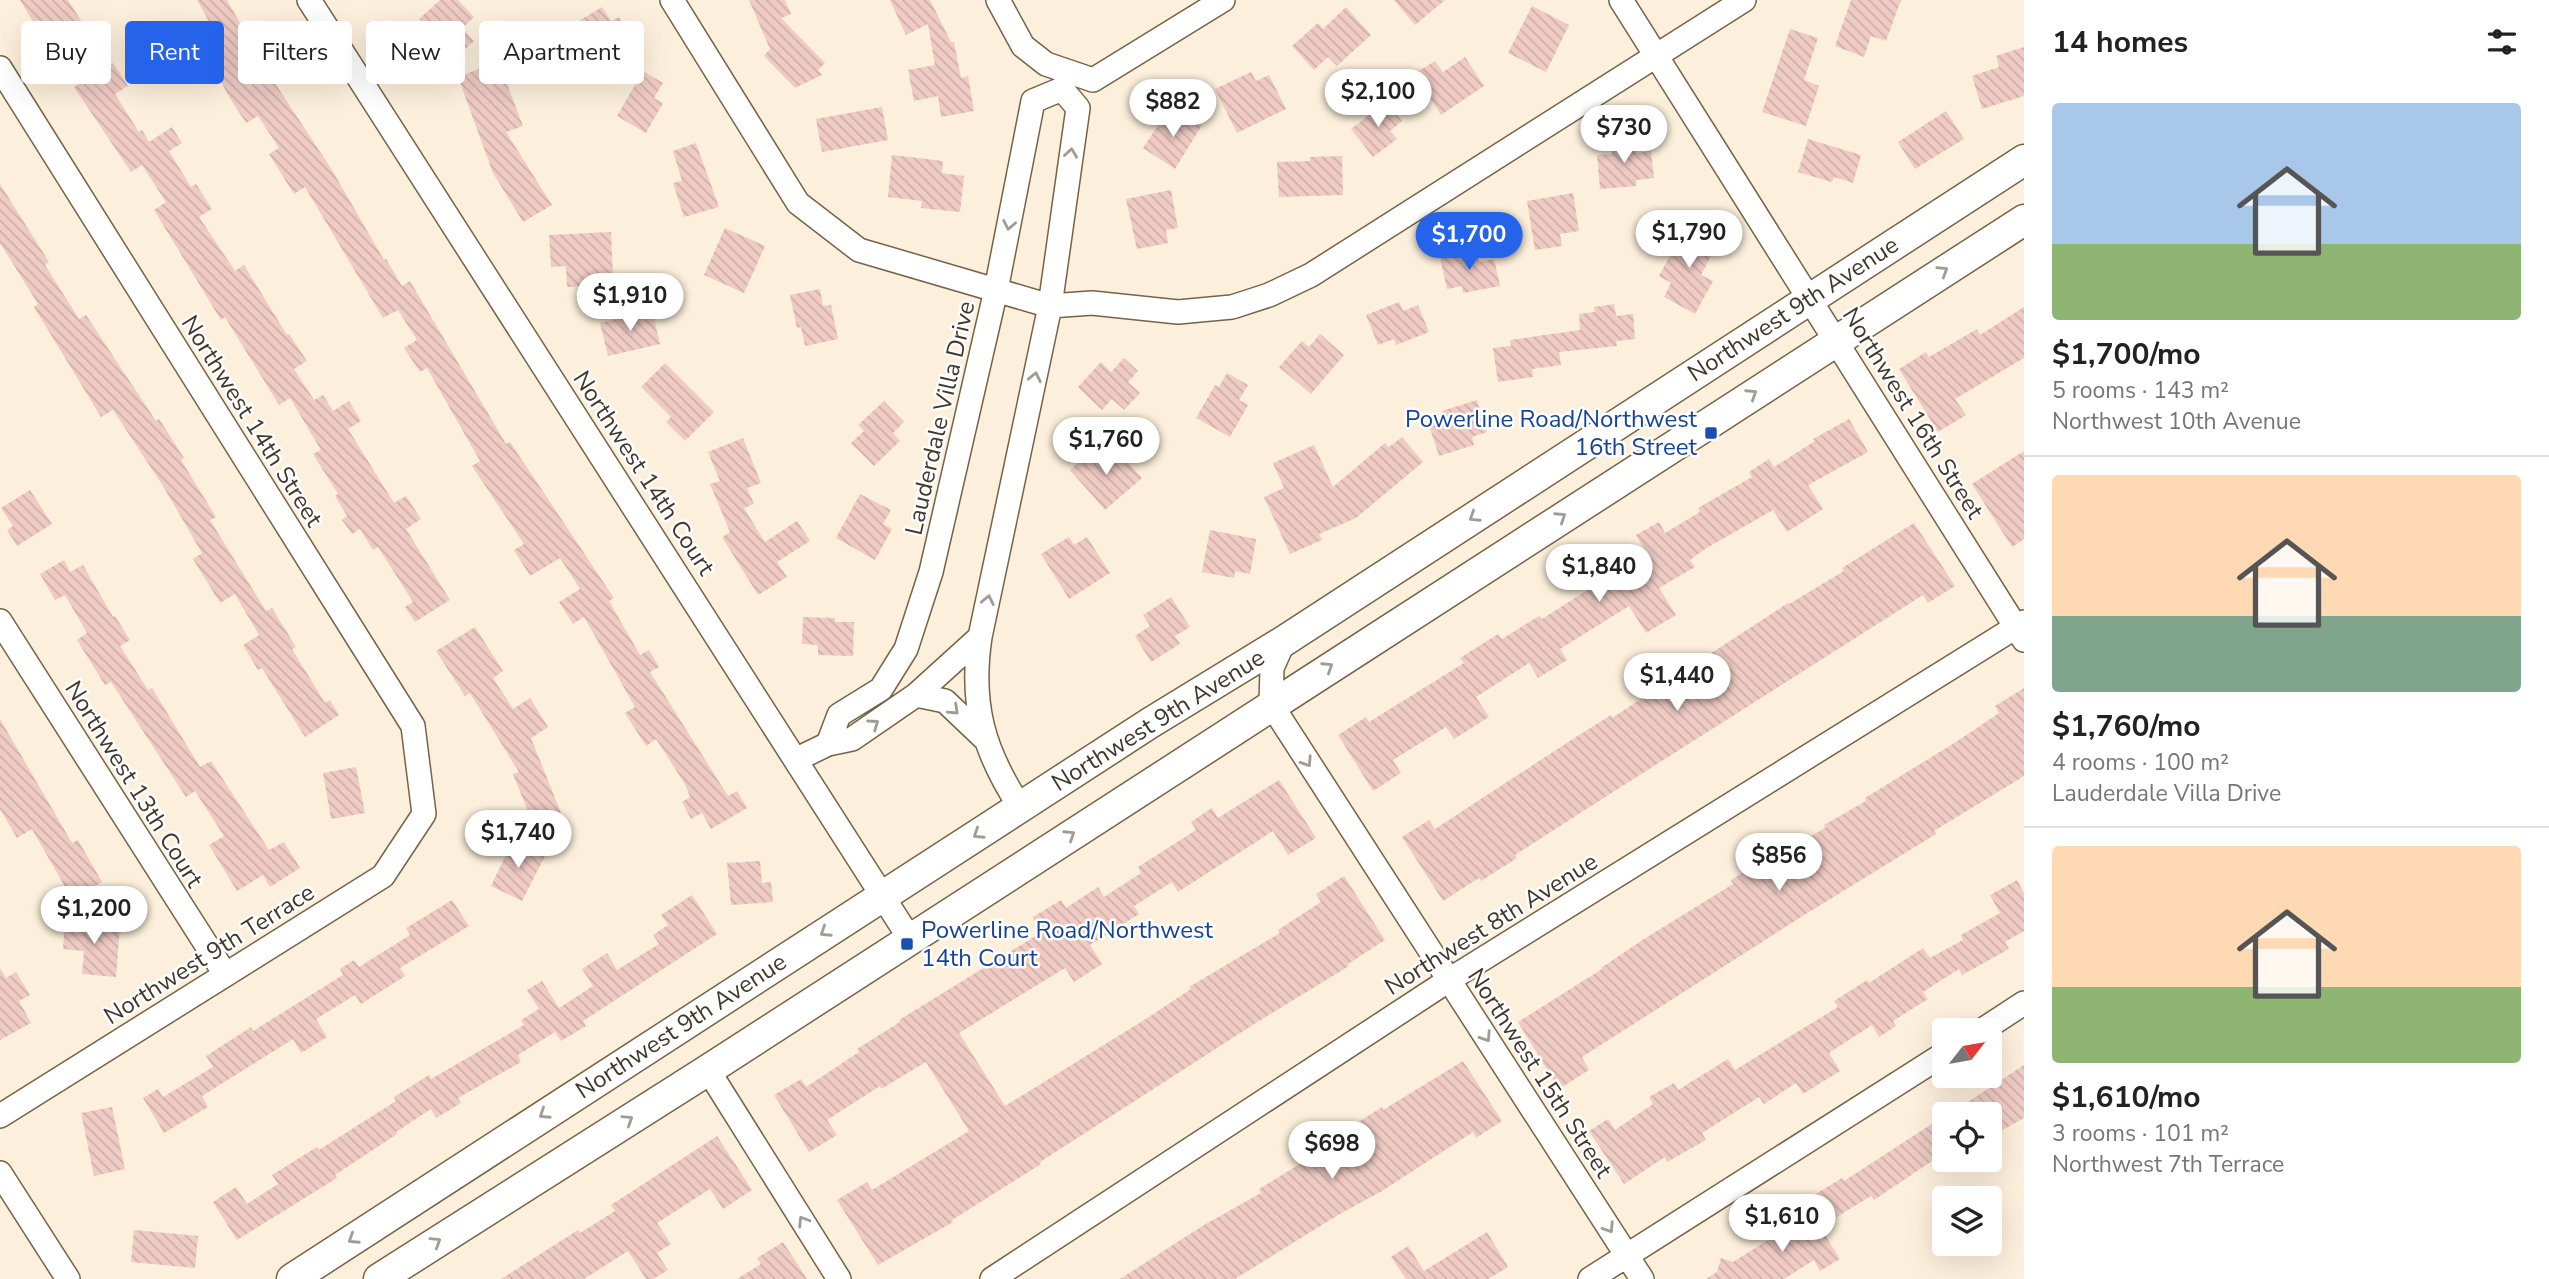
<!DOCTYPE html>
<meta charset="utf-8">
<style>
:root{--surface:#fff;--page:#f6f6f6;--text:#222;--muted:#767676;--line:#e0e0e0;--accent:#2563eb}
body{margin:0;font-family:"Nunito Sans",sans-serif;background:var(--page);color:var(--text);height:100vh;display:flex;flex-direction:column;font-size:26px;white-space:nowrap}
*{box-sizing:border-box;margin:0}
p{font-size:23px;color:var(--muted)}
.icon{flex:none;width:38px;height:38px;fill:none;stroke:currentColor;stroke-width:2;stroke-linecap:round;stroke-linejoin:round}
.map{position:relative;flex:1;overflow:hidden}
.panel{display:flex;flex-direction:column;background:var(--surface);width:525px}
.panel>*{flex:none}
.banner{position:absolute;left:21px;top:21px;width:665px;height:63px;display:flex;gap:14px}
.needle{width:46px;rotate:59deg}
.tools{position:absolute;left:1932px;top:1018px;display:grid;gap:14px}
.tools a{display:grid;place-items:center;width:70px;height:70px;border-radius:7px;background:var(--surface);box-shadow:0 7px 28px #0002;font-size:35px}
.price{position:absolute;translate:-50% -60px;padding:0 16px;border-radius:24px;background:#fff;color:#222;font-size:23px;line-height:46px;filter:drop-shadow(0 2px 4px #0008)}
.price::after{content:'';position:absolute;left:50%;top:42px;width:21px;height:16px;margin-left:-10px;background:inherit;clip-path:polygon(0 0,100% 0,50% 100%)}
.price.active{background:var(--accent);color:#fff}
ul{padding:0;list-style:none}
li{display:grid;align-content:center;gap:14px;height:371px;padding:0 28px}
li+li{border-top:2px solid var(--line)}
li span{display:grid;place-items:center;height:217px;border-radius:7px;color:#555}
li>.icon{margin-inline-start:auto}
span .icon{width:126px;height:126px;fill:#fffc;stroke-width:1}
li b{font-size:30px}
h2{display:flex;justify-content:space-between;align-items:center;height:84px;padding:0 28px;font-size:30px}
.chip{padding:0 24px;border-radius:7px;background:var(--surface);box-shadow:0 7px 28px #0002;font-size:24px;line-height:63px}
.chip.active{background:var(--accent);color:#fff}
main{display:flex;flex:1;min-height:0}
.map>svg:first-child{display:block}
.building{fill:url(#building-back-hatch)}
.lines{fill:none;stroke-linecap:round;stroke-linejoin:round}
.minor-casing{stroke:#766345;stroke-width:26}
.major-casing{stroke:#766345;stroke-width:33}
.minor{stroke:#fff;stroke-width:23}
.major{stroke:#fff;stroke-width:30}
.oneway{stroke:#a09c95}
.transit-dot{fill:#1a4fb4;stroke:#fefefe;stroke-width:2.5}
.labels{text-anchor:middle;stroke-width:5;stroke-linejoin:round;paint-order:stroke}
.street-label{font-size:24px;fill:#41382b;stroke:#fefefe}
.transit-label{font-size:24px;fill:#164399;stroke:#fefefe;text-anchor:end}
</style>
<main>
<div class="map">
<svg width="2024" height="1279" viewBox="0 0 2024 1279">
<defs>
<pattern id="building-back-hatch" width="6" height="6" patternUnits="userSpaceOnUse" patternTransform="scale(1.75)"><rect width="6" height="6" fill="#efcbc4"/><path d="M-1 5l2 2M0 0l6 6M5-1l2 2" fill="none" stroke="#ceafa9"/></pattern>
</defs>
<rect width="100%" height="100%" fill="#fcefdb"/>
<path class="building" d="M20 0H68L109 65 113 63 128 86 115 94 139 132 142 130 149 142 172 127 182 143 169 151 191 187 196 184 212 209 199 217 235 271 244 265 287 335 289 334 307 361 294 369 314 400 323 395 333 411 349 401 361 421 348 429 394 503 406 496 421 519 406 529 450 600 415 622 405 607 413 602 378 547 373 550 360 529 352 534 342 520 347 516 335 496 338 494 313 454 321 450 290 398 279 405 225 317 221 320 154 210 166 202 142 165 131 172 74 87 84 81 61 45 51 51Z
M197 0H227L267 71 332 170 384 260 386 259 402 286 410 281 506 444 510 442 614 598 609 601 640 655 649 650 659 667 650 672 728 796 737 791 747 808 711 829 702 813 691 819 682 802 690 797 685 784 656 739 646 746 625 713 635 707 584 617 573 624 559 602 580 589 560 558 530 576 514 550 524 544 472 466 480 461 427 368 420 372 404 348 417 340 398 310 383 318 305 187 294 194 269 154 279 148 258 116 246 123 228 95 201 43 216 34Z
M440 0H458L474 17 462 28 474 41 450 63 427 38 432 33 419 19Z
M749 0H785L791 14 781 18 825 63 818 70 822 75 795 88 764 56 770 49Z
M890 0H930L951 42H954L961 78 968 76 974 111 941 117 938 96 914 101 908 70 935 65 928 24 906 35Z
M1394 0H1445L1415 25Z
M1851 0H1901L1886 41 1871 36 1864 57 1835 46Z
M1532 6 1569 25 1546 72 1508 53Z
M602 7 611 21 619 17 638 47 609 65 600 49 588 57 569 27Z
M1346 7 1371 35 1337 66 1328 57 1314 70 1292 46 1318 23 1323 29Z
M1790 29 1818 38 1804 80 1819 86 1806 126 1762 112Z
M2024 47V96L1982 109 1972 76 1999 67 1996 56Z
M1465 57 1484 86 1441 115 1414 74 1435 61 1443 72Z
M486 66 491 81 504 76 523 126 506 132 552 205 523 222 493 173 458 77Z
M643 71 663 83 654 98 663 103 646 133 617 116Z
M1251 72 1256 81 1269 75 1286 109 1237 133 1215 89Z
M1386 102 1402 121 1390 131 1397 139 1373 157 1351 129Z
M882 107 888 140 822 152 816 119Z
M1177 109 1202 125 1175 169 1143 148 1161 121 1167 125Z
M1946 111 1964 139 1915 169 1898 142Z
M1635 136 1636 153 1651 151 1654 178 1636 180V186L1600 189 1597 155 1612 154 1610 138Z
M1808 139 1861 155 1853 183 1834 177 1832 182 1798 172Z
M696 143 719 207 684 217 673 183 682 181 673 151Z
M892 155 943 161 942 173 964 176 960 212 921 208 922 201 888 197Z
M1342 156 1343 195 1279 197 1277 162 1310 161V157Z
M0 184 49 262 45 265 79 319 86 315 156 421 159 419 184 458 181 460 216 517 210 520 266 611 272 608 296 647 292 649 325 703 330 700 339 715 305 737 262 668 258 670 243 645 259 635 235 594 220 603 193 559 202 553 163 486 113 410 101 417 34 307 38 304 0 243Z
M1171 190 1178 228 1166 230 1168 243 1137 249 1126 199Z
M1573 193 1579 231 1560 234 1562 246 1535 250 1527 201Z
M1686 226 1718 243 1701 275 1713 281 1695 314 1664 297 1671 283 1659 276Z
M725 228 765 246 744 293 704 275Z
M611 232 613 279 588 280V286L567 287 566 266 551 267 549 235Z
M1476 250 1479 262 1494 259 1500 286 1463 293 1462 286 1447 289 1440 257Z
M820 289 823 306 831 305 838 339 805 346 801 327 797 328 790 295Z
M1399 302 1403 311 1418 305 1429 332 1396 345 1394 339 1378 345 1366 315Z
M1614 304 1616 316 1633 314 1635 339 1616 341 1617 346 1559 352 1561 365 1532 369 1533 377 1498 382 1493 348 1511 346 1510 340 1580 330 1579 314 1595 312 1594 307Z
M2024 307V358L1955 399 1966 415 1938 432 1899 369 1926 352 1929 357 1977 329 1980 335Z
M652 310 660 344 608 356 600 323Z
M1320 334 1344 355 1311 394 1279 367 1302 341 1309 347Z
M1124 358 1138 371 1128 382 1140 393 1124 410 1112 399 1102 410 1078 387 1101 362 1111 372Z
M665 363 714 412 685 441 666 422 671 417 641 387Z
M1227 373 1248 385 1239 400 1248 405 1230 437 1196 418 1215 385 1219 387Z
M1477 400 1487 432 1472 437 1474 445 1439 456 1427 419 1443 415 1442 411Z
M884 401 904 422 893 433 900 441 874 466 851 443 864 431 858 425Z
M1849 419 1868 452 1808 485 1823 509 1787 532 1773 510 1705 549 1690 560 1695 567 1659 588 1676 615 1646 633 1629 606 1560 649 1567 660 1538 678 1529 663 1476 697 1489 717 1454 739 1446 727 1393 760 1401 773 1373 791 1338 735 1366 717 1369 722 1464 663 1460 658 1498 634 1502 639 1539 616 1542 619 1600 582 1598 580 1645 550 1636 535 1659 522 1665 533 1700 512 1698 508 1752 477 1749 472 1769 459 1774 467 1815 441 1813 439Z
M1402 437 1423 462 1356 518 1319 534 1322 540 1290 554 1264 497 1284 488 1273 463 1314 445 1333 487 1385 443 1389 447Z
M743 438 761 483 747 488 754 504 744 508 765 542 797 521 810 541 777 562 787 577 758 595 722 537 730 532 710 484 720 481 708 452Z
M1092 450 1103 462 1117 450 1142 478 1105 510 1070 470Z
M2024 451V539L2012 547 1972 484Z
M30 490 52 524 17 546 7 530 13 526 1 508Z
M860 494 891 510 883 524 892 529 875 560 836 538Z
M1914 523 1955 586 1928 603 1923 595 1602 799 1515 855 1517 858 1481 881 1479 878 1443 901 1402 837 1429 820 1435 829 1576 737 1611 715 1612 718 1788 603 1789 604 1844 571 1842 568Z
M1210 530 1256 539 1250 574 1235 571 1234 578 1202 572Z
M1069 537 1074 545 1087 537 1110 573 1069 599 1041 554Z
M64 560 70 572 83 565 113 617 115 616 130 640 120 646 148 690 152 688 200 767 211 761 269 850 284 842 300 868 270 887 263 875 237 891 209 845 224 836 195 791 186 797 111 682 105 685 77 640 87 633 65 595 55 600 40 574Z
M1171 597 1190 627 1175 636 1180 644 1151 662 1135 636 1150 626 1143 615Z
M803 617 835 618V622H854L853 656 818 655V645L802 644Z
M475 627 503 671 493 678 513 709 530 698 548 727 531 738 561 813 533 824 513 774 519 772 470 693 465 696 436 651Z
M2024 688V776L1934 831 1936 834 1801 917 1582 1057 1589 1070 1559 1089 1518 1022 1602 969 1601 968 1644 939 1733 884 1731 880 1765 858 1768 863 1826 827 1824 825 1866 801 1865 798 1956 742 1999 713 1995 706Z
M0 719 72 843 78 840 102 882 72 899 32 829 17 838 0 809Z
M356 767 365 813 331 819 323 773Z
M1279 780 1316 838 1288 855 1273 831 1178 892 1172 882 1134 906 1139 914 1090 945 1102 964 1074 982 1065 968 959 1033 1005 1106 1149 1017 1191 989 1189 987 1280 933 1278 930 1321 902 1316 894 1344 876 1385 940 1348 964 1349 966 1259 1021 1040 1162 1041 1164 952 1220 953 1222 878 1265 837 1200 867 1182 872 1190 969 1131 926 1062 881 1089 880 1086 827 1120 837 1135 809 1152 774 1095 801 1079 806 1087 859 1052 857 1049 900 1022 899 1020 1042 932 1033 917 1061 900 1066 908 1098 887 1104 897 1141 873 1138 867 1196 830 1191 822 1212 808 1218 818Z
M514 838 546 854 522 901 491 886Z
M760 861 762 883 771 882 773 902 731 905 727 863Z
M2017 880 2024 893V931L2005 942 2009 949 1962 975 1959 969 1923 992 1928 999 1893 1021 1896 1026 1879 1037 1872 1025 1829 1053 1840 1071 1803 1094 1796 1083 1764 1104 1759 1097 1702 1133 1706 1140 1667 1162 1665 1157 1624 1184 1589 1131 1608 1119 1615 1130 1653 1104 1649 1097 1674 1083 1678 1090 1728 1059 1735 1070 1838 1007 1834 1001 1867 980 1869 983 1923 948 1930 958 1963 940 1961 935 2000 913 1990 895Z
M692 895 717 934 583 1021 586 1026 561 1041 555 1032 518 1055 521 1062 458 1098 461 1103 436 1118 431 1109 396 1132 397 1134 335 1175 337 1178 237 1240 213 1202 236 1187 247 1204 278 1184 272 1175 317 1147 319 1150 366 1120 396 1101 394 1097 429 1075 431 1079 524 1025 521 1020 539 1009 527 990 542 981 559 1008 593 986 582 969 607 953 617 970 659 944 653 935 668 925 661 915Z
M452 900 469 926 400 968 405 976 361 1004 355 995 316 1019 327 1037 301 1053 293 1039 202 1096 208 1107 164 1133 143 1098 158 1089 163 1097 213 1067 206 1056 251 1027 253 1031 343 975 340 969 354 960 359 967 410 935 406 928Z
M65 921 120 926 116 977 82 974 84 951 63 949Z
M0 968 6 978 16 972 30 995 19 1001 31 1023 0 1040Z
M1463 1061 1502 1121 1476 1138 1473 1132 1382 1191 1338 1215 1235 1279H1120L1204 1225 1261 1193 1259 1189 1347 1135 1344 1131 1382 1107 1383 1110Z
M2024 1065V1118L1990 1137V1115H1948Z
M112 1107 125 1169 94 1176 81 1113Z
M1944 1116V1153L1874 1200 1871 1196 1825 1224 1809 1198 1842 1178 1844 1181Z
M717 1136 752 1190 723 1209 710 1189 657 1223 671 1244 657 1253 668 1270 653 1279H646L628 1251 584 1279H501L578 1230 580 1233 615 1211 611 1205Z
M1811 1213 1840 1259 1820 1271 1814 1260 1784 1279H1706L1717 1272 1721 1258 1733 1262Z
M134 1230 198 1236 195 1268 131 1262Z
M1487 1232 1508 1267 1488 1279H1406L1391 1257 1408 1246 1424 1271Z
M783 1242 807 1279H737L761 1264 757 1258Z"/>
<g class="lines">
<defs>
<path id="minor" d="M309 0 910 939
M672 0 798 203 859 250 1050 306 1092 303 1178 312 1232 307 1269 295 1311 275 1744 0
M998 0 1023 46 1046 64 1093 80 1223 0
M1621 0 2024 640
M0 68 413 726 424 814 383 876 0 1116
M0 621 225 974
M1284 641 1272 668 1271 704 1642 1279
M916 695 945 701 985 739
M828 744 839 715 881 689 906 649 931 572 996 290 1033 101 1062 89 1078 108 1050 306 980 637C970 704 983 750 1020 807
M797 759 828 744 852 739 916 695 980 637
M1981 1031 2024 1003
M708 1070 839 1279
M0 1173 68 1279
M992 1279 1449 980 2024 622
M1590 1279 1944 1054"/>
<path id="major" d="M292 1279 1150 723 1284 641 2024 160
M379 1279 708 1070 2024 220"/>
</defs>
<use href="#minor" class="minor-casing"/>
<use href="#major" class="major-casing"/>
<use href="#minor" class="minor"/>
<use href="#major" class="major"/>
</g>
<defs><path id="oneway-chevron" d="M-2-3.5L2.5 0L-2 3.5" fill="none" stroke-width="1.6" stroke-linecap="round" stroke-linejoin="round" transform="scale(1.75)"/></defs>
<g class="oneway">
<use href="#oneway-chevron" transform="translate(1071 153) rotate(-82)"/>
<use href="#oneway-chevron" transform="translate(1009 225) rotate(101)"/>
<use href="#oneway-chevron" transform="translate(1943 271) rotate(-32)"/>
<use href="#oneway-chevron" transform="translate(1035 377) rotate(-78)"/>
<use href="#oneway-chevron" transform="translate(1752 394) rotate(-33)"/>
<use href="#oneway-chevron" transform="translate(1474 517) rotate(147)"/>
<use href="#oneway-chevron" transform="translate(1561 517) rotate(-33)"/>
<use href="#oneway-chevron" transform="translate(988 600) rotate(-78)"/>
<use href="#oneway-chevron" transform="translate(1328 667) rotate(-33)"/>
<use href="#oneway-chevron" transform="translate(954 710) rotate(43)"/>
<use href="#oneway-chevron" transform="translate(874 724) rotate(-35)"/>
<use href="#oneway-chevron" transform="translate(1307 762) rotate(57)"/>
<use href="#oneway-chevron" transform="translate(978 834) rotate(147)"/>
<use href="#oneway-chevron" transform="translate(1070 835) rotate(-33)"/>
<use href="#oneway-chevron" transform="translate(825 932) rotate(147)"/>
<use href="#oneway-chevron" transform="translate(1486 1037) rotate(57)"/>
<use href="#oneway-chevron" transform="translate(544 1114) rotate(147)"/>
<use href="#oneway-chevron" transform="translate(628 1120) rotate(-32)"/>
<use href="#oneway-chevron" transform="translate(803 1221) rotate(-122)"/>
<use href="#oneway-chevron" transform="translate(1609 1228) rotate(57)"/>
<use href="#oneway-chevron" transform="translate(353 1239) rotate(147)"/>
<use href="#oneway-chevron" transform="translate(436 1242) rotate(-32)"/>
</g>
<g class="transit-dot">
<rect x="1704" y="426" width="14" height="14" rx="3.5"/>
<rect x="900" y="937" width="14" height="14" rx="3.5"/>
</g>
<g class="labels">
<g class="street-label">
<text transform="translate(1793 309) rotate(-33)" y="8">Northwest 9th Avenue</text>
<text transform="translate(1913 413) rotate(58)" y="8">Northwest 16th Street</text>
<text transform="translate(940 418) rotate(-77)" y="8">Lauderdale Villa Drive</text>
<text transform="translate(252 421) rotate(58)" y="8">Northwest 14th Street</text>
<text transform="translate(644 473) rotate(57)" y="8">Northwest 14th Court</text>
<text transform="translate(1158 720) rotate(-32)" y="8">Northwest 9th Avenue</text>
<text transform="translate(134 784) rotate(58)" y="8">Northwest 13th Court</text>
<text transform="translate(1491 924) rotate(-32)" y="8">Northwest 8th Avenue</text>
<text transform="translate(209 954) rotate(-32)" y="8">Northwest 9th Terrace</text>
<text transform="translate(681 1026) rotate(-33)" y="8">Northwest 9th Avenue</text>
<text transform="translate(1540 1073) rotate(57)" y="8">Northwest 15th Street</text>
</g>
<g class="transit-label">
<text x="1697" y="427">Powerline Road/Northwest<tspan x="1697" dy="28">16th Street</tspan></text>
<text x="921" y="938" text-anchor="start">Powerline Road/Northwest<tspan x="921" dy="28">14th Court</tspan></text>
</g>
</g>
</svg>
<div class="tools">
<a><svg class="needle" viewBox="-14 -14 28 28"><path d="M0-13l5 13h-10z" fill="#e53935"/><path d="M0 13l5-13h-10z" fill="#767676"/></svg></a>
<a><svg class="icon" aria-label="locate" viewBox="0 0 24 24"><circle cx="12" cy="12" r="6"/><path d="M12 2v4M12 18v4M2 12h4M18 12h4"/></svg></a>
<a><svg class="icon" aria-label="layers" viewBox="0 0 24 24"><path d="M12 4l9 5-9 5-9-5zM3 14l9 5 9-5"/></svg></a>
</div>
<b class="price" style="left:1378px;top:129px">$2,100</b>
<b class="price" style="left:1173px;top:139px">$882</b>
<b class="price" style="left:1624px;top:165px">$730</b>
<b class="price" style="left:1689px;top:270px">$1,790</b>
<b class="price active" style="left:1469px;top:272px">$1,700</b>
<b class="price" style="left:630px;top:333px">$1,910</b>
<b class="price" style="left:1106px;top:477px">$1,760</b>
<b class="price" style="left:1599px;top:604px">$1,840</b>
<b class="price" style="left:1677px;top:713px">$1,440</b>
<b class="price" style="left:518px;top:870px">$1,740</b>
<b class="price" style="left:1779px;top:893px">$856</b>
<b class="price" style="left:94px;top:946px">$1,200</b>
<b class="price" style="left:1332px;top:1181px">$698</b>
<b class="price" style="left:1782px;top:1254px">$1,610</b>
<div class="banner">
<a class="chip">Buy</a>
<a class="chip active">Rent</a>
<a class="chip">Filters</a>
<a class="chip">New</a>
<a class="chip">Apartment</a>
</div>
</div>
<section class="panel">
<h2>14 homes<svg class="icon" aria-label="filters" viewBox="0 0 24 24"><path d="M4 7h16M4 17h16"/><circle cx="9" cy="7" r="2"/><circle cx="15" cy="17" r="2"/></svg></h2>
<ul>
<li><span style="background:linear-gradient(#a9c7e8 65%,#8fb573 0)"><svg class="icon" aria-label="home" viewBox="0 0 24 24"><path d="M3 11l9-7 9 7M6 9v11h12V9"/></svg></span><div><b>$1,700/mo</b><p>5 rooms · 143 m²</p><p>Northwest 10th Avenue</p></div></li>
<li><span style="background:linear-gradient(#ffd9b3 65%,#7fa58c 0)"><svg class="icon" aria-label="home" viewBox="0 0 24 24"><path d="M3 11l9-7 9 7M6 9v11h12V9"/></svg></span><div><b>$1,760/mo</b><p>4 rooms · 100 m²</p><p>Lauderdale Villa Drive</p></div></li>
<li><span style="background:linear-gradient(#ffd9b3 65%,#8fb573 0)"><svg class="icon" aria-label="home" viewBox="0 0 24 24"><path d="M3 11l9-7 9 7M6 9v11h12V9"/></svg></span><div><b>$1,610/mo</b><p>3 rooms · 101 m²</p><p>Northwest 7th Terrace</p></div></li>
</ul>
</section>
</main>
